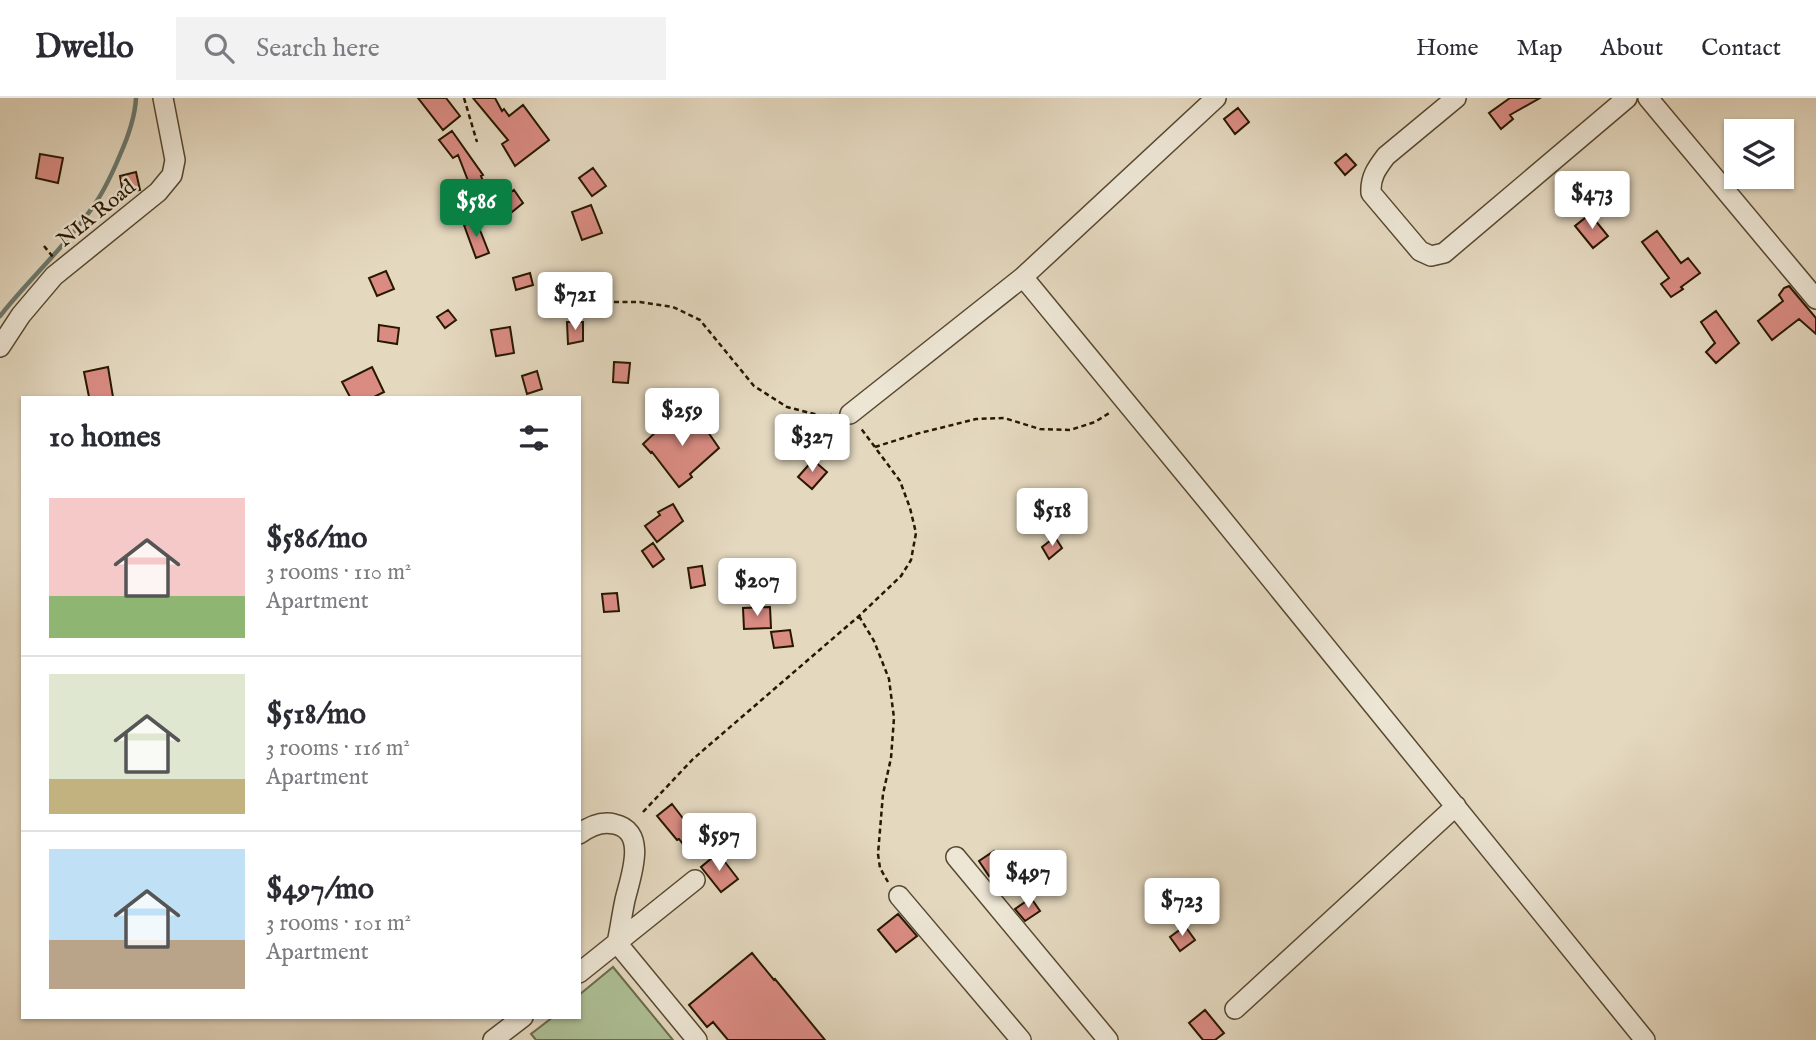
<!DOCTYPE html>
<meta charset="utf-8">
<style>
:root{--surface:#fff;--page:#f2f2f3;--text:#2b2b33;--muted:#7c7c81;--line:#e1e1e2;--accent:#0b8043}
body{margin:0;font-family:"IM FELL English",serif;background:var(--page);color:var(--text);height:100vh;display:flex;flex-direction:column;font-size:26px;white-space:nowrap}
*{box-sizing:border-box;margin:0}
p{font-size:23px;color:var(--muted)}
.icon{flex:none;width:38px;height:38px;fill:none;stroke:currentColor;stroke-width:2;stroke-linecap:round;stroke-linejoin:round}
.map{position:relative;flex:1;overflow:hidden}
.panel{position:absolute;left:21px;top:298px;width:560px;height:623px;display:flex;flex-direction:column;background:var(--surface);border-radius:0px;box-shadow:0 2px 5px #0004}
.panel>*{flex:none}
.controls{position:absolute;left:1724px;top:21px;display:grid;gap:14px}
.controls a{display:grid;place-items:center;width:70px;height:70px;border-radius:0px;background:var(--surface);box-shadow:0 2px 5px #0004;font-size:35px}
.price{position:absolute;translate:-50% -60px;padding:0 16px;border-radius:7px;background:#fff;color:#222;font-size:23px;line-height:46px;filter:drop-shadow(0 2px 4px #0008)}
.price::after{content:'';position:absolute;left:50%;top:42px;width:21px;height:16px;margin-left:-10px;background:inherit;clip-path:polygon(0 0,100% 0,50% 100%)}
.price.on{background:var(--accent);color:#fff}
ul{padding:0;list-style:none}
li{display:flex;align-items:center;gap:21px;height:175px;padding:0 28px}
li+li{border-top:2px solid var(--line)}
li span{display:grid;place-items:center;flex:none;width:196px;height:140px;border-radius:0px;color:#555}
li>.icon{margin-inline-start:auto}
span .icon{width:84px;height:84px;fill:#fffc;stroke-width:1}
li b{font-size:30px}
h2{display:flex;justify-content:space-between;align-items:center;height:84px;padding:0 28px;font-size:30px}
header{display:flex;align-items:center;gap:42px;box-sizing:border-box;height:98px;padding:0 35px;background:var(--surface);border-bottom:2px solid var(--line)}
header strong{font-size:33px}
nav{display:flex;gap:38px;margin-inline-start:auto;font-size:24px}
.search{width:490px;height:63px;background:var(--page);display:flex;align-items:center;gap:18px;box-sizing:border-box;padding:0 24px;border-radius:0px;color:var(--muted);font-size:26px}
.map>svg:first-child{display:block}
.green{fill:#aec096;stroke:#6b6c4c;stroke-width:2}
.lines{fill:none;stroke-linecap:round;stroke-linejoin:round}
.stream{stroke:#6b796f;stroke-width:4.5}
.building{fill:#da8c83;stroke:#281801;stroke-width:2}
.minor-casing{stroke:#574830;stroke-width:22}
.path{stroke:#281801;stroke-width:2.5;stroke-dasharray:5 3.5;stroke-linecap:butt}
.minor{stroke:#ede6d5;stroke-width:19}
.labels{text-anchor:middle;stroke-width:5;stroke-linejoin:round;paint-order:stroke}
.street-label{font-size:21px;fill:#281801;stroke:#ede6d5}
</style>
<header>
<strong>Dwello</strong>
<div class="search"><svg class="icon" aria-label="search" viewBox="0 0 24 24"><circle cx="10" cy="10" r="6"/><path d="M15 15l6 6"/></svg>Search here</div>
<nav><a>Home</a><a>Map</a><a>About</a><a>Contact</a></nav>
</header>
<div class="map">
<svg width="1816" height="942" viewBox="0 0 1816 942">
<rect width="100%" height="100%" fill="#e4d8bf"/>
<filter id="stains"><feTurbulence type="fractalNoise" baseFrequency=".00286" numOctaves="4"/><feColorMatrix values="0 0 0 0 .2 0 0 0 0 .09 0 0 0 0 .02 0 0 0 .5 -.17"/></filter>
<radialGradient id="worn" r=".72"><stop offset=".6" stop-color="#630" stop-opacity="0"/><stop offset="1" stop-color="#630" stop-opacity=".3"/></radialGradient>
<path class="green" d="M613 869 673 942H536L531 936 553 919H579V897Z"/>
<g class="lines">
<path class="stream" d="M0 218C29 181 65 149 92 110 104 94 112 76 120 57 128 39 135 20 136 0"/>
</g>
<path class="building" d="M418 0H446L460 18 443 32Z
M473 0H495L502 13 504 11 509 18 523 7 549 42 515 68 502 46 508 42Z
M1510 0H1540L1510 17 1513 21 1501 31 1489 15Z
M1238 10 1249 24 1235 36 1224 21Z
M452 33 483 77 481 78 487 93 474 98 458 57 453 60 439 42Z
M40 56 63 60 58 85 36 80Z
M1346 56 1356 67 1345 77 1335 65Z
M593 70 606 88 592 98 579 80Z
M136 74 140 92 123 95 120 78Z
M1582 74 1592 87 1578 98 1568 84Z
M514 92 523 105 512 114 502 100Z
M470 97 477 113 464 119 457 103Z
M591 107 602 135 582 142 572 114Z
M1590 116 1608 138 1593 150 1575 128Z
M476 122 489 155 476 160 464 127Z
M1657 133 1681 165 1688 160 1700 175 1681 189 1683 191 1671 199 1661 186 1669 180 1642 144Z
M386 173 394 191 377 198 369 180Z
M530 175 533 187 516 192 513 180Z
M594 180 596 217 575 218 574 181Z
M1789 188 1816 220V236L1799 221 1772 242 1758 223 1783 203 1779 197 1784 190Z
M448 212 456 222 445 230 437 219Z
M1716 213 1739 245 1716 265 1706 254 1715 245 1701 224Z
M567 224H583V243L568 246Z
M379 227 399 230 397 246 378 243Z
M510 229 514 255 496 258 491 232Z
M614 264 630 265 628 285 613 284Z
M108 269 113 299H89L84 274Z
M372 269 384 294 374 299H350L342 284Z
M537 273 542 291 527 296 522 278Z
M688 314 700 329 703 327 719 350 690 376 692 379 679 389 652 354 651 355 643 346 660 330 663 334Z
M813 362 827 374 812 391 798 379Z
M673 406 683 423 657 444 645 428 660 417 658 414Z
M1055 439 1062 450 1049 461 1042 449Z
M653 445 664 461 653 469 642 453Z
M702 468 705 487 691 490 688 470Z
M617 495 619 513 604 514 602 496Z
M770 509 771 530 744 531 743 510Z
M790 532 793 548 774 550 771 534Z
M672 706 698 740 686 750 679 741 677 742 657 718Z
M994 753 1004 768 989 778 979 763Z
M718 755 738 781 721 794 701 769Z
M1031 800 1040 813 1025 823 1015 811Z
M898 816 917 838 896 854 878 832Z
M1185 828 1195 842 1180 853 1170 839Z
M752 855 774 882 775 881 825 942H728L713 924 707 929 689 907Z
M1205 912 1224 935 1215 942H1203L1189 925Z"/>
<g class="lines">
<defs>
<path id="minor" d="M1456 0 1386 58C1377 70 1370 79 1371 95L1420 153 1431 158 1444 155 1627 0
M1648 0 1816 201
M1023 179 1210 406 1645 942
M0 249 21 217 54 178 158 94 172 77 175 62 163 0
M850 316 1023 179 1216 0
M579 736C590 728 602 723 614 726 649 733 630 780 625 802 622 816 620 831 617 845
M956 759 1108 942
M899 798 1021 942
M617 845 697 942
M579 875 695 782
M1235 911 1456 708
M493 942 523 919"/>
</defs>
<use href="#minor" class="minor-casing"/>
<path class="path" d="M464 0 477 44
M44 148 53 159
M614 204H640L673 209 700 222 754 288 787 309 822 318 832 317
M875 349 916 336 976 321 1004 320 1040 331 1070 332 1095 324 1111 314
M859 518 874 543 889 581 894 620 891 660 883 696 878 756 880 770 888 784
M643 714 693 661 859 518 901 478 911 462 916 435 910 410 900 383 860 329"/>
<use href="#minor" class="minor"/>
</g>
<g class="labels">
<g class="street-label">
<text transform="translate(96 115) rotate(-39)" y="7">NIA Road</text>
</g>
</g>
<rect width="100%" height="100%" filter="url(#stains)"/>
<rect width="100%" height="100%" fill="url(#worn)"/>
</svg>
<div class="controls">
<a><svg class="icon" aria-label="layers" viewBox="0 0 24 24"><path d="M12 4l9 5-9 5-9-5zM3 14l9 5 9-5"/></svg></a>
</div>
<b class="price" style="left:1592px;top:133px">$473</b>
<b class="price on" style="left:476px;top:141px">$586</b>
<b class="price" style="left:575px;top:234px">$721</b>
<b class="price" style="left:682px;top:350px">$259</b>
<b class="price" style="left:812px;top:376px">$327</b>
<b class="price" style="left:1052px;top:450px">$518</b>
<b class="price" style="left:757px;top:520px">$207</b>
<b class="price" style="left:719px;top:775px">$597</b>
<b class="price" style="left:1028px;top:812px">$497</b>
<b class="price" style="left:1182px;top:840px">$723</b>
<section class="panel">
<h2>10 homes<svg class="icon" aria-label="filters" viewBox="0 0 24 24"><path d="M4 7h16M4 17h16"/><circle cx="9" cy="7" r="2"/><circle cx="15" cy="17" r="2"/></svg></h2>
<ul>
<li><span style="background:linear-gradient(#f6c9c9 70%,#8fb573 0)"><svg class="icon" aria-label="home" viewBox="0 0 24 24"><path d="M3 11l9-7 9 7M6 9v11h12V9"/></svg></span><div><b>$586/mo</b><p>3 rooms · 110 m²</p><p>Apartment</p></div></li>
<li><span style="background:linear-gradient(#dfe7d0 75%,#c2b280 0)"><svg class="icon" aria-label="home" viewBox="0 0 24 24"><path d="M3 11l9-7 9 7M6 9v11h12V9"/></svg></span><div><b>$518/mo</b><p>3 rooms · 116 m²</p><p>Apartment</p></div></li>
<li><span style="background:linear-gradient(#bfe0f5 65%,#b9a48a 0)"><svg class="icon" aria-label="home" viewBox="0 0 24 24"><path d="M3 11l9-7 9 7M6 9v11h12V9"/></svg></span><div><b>$497/mo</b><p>3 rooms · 101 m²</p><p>Apartment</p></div></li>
</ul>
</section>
</div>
